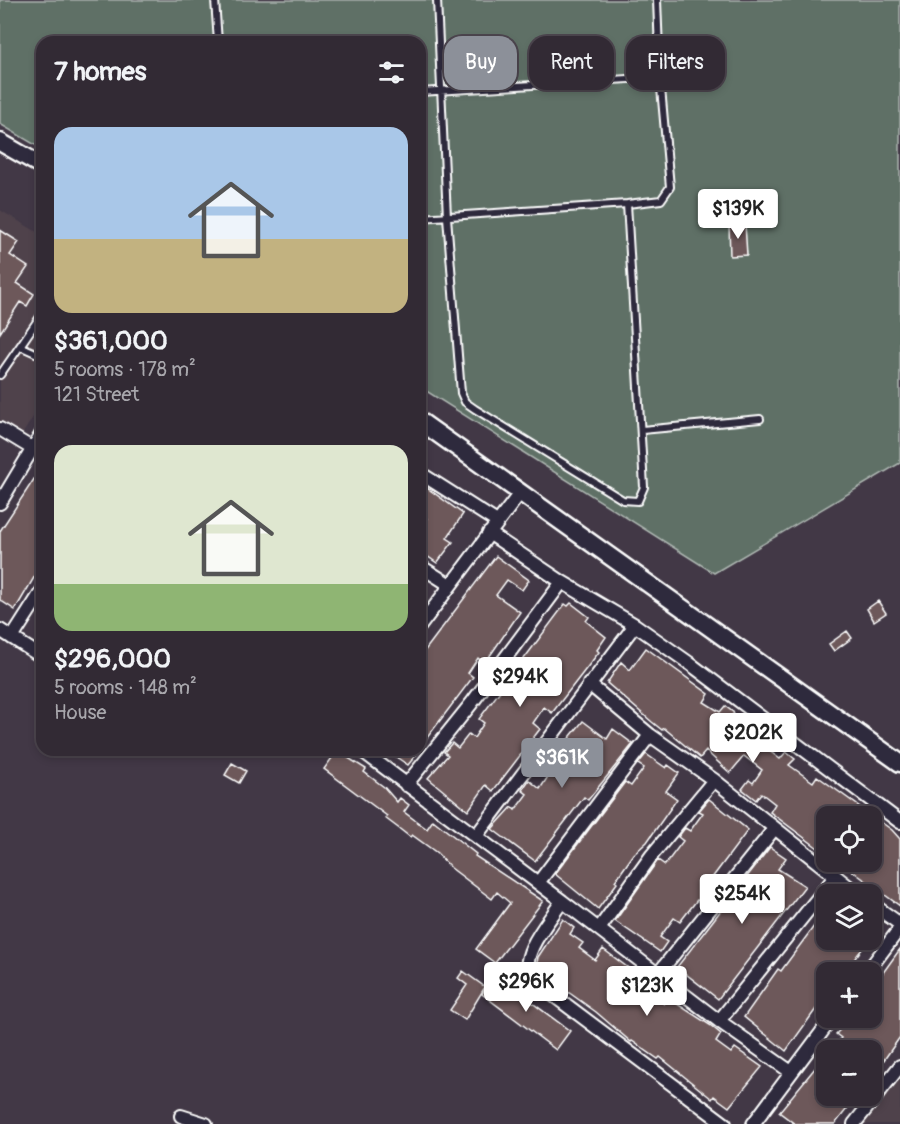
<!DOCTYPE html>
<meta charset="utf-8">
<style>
:root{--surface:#322a34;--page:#3d3640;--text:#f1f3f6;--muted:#a8a7ac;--line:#4d464f;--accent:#8c9099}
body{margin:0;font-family:Pangolin,sans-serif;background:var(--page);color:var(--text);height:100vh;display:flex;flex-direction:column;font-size:22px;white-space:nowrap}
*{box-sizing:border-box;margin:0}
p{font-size:20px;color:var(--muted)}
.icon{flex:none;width:33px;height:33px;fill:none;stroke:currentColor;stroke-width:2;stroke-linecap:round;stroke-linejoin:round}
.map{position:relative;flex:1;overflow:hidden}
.details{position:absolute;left:36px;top:36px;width:390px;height:720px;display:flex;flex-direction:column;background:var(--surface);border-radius:18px;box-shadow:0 3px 9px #0003,0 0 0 2px var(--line)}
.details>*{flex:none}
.guide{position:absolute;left:444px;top:36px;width:366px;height:54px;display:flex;gap:12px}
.buttons{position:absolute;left:816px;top:806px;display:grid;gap:12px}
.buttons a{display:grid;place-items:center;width:66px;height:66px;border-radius:12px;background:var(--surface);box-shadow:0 3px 9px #0003,0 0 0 2px var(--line);font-size:30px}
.price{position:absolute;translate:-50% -51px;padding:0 14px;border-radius:6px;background:#fff;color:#222;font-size:20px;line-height:39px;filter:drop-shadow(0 2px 3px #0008)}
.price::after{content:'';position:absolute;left:50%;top:36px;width:18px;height:14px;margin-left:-9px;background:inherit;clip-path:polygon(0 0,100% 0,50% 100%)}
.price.on{background:var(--accent);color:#fff}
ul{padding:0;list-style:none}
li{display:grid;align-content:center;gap:12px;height:318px;padding:0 18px}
li span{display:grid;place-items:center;height:186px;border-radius:18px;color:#555}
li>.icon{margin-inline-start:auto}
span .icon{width:108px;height:108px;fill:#fffc;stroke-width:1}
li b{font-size:26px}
h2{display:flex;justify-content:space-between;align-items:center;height:72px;padding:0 18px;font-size:26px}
.tag{padding:0 21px;border-radius:18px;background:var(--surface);box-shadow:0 3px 9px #0003,0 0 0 2px var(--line);font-size:21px;line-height:54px}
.tag.on{background:var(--accent);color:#fff}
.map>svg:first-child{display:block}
.built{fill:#4f424c}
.green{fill:#5e6f66;stroke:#aeb7b2;stroke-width:1.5}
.building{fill:#6d585a;stroke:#fff;stroke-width:1.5}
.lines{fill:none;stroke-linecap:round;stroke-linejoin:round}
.lane-casing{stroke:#fff;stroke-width:10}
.street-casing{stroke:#fff;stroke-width:16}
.secondary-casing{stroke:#fff;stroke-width:21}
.lane{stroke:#2f2a3d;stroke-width:6}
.street{stroke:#2f2a3d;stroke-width:12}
.secondary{stroke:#2f2a3d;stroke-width:16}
</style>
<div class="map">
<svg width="900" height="1124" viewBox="0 0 900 1124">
<rect width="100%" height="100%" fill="#423846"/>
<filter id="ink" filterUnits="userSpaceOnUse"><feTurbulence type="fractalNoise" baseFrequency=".0167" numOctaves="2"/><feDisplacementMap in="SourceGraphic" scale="12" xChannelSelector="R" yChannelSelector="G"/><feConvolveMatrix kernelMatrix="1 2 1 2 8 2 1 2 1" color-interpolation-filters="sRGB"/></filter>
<g filter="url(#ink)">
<path class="built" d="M0 210 42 235V403L16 444 0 434Z
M900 1062V1124H858Z"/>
<path class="green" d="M0 0H900V463L714 573 420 387V42H42V149L0 124Z"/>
<path class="building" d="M745 224 747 255 730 256 729 225Z
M0 230 19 242 10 255 28 267 17 283 34 294 27 306 20 302 0 333Z
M42 467V564L15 610 0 600V531Z
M420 487 426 491 427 488 463 514 447 538 453 542 437 563 420 551V529L427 519 420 514Z
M496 556 529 580 522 590 507 580 496 595 520 612 485 663 478 658 468 673 473 677 420 747V710L428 700 420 694V657Z
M878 601 886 613 874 621 867 609Z
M571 603 589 617 586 621 606 637 597 650 599 652 552 713 544 707 533 723 540 729 530 742 534 745 526 756 522 753 493 791 486 785 468 811 428 778 448 755 444 752 452 743 458 748 469 734 474 738 484 723 479 719 565 604 568 606Z
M847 631 852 638 834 651 829 644Z
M646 648 709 694 704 702 720 712 725 706 734 713 727 722 744 736 750 728 759 735 755 740 780 759 786 752 795 759 789 765 813 782 817 776 892 830 900 839V906L839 861H872V816H826V844L822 851 770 812 775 804 761 793 756 800 742 789 749 780 753 783 762 770 744 756 730 773 706 751 700 758 664 728 662 730 652 722 607 683 621 662 630 670Z
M583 721 607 739 613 729 633 744 588 800 584 797 535 861 492 829 512 807 515 810 527 794 522 790 529 780 540 789 551 772 545 768Z
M386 750H420L408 765Z
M337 751 366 769 364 772 384 787 397 802 400 798 409 805 404 812 427 829 433 820 476 854 475 856 543 901 495 963 476 949 510 903 497 892 492 899 451 868 437 853 412 835 410 837 401 830 385 818 387 816 324 769Z
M646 754 666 768 668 765 679 773 666 791 677 799 647 842 634 854 615 881 617 883 598 909 555 874 625 782 631 786 644 768 638 764Z
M232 763 246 771 239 783 225 775Z
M709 799 748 830 712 878 714 880 699 901 697 900 680 922 674 918 660 937 667 942 660 952 615 921 658 860 665 865 683 841 678 837 685 828 690 831 703 813 699 811Z
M770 847 786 858 778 869 805 886 718 999 677 967Z
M820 918 826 923V939H869L845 972H826V995L786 1051 744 1017 778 969 781 971Z
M563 919 574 928 570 934 583 943 579 948 595 960 603 949 651 985 647 991 664 1004 668 998 710 1025 721 1034 716 1042 731 1053 735 1048 762 1067 729 1107 714 1096 712 1099 660 1057 658 1059 632 1041 631 1042 596 1012 536 969 538 957Z
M900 949V1037L872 1077V1050H832L841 1038 836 1034 852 1017H872V988Z
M463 971 485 987 465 1020 450 1010 467 985 458 978Z
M495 975 570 1031 556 1050 482 994Z
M826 1045V1083L817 1095H858L835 1124H795L779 1112 820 1062 816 1060Z"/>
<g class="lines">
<defs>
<path id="lane" d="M215 0 218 42
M437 0 447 217 461 393 465 402 475 409 623 500 638 501 644 487 627 204
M420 92 660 77
M420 218 627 204 661 200 670 187 660 77 657 0
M20 346 42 356
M0 375 42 314
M642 430 760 419"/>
<path id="street" d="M0 429 33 449
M420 473 497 522
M0 503 42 433
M489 533 562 582 635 625 689 663 900 822
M420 566 450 585
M420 626 520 493
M0 630 42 657
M12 638 42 591
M589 684 650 735 714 780 858 894
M361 750 562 901C549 922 520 952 529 977L725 1124
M406 785 471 704 562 582
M476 836 635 625
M538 883 650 735
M562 901 719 1021 791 1072
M872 904 900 924
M599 929 652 855 714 780
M867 972 900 928
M658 974 774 829
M719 1021 834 878
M181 1116 206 1124
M753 1124 833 1017
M854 1124 900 1066"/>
<path id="secondary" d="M0 142 42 166
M420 421 900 763"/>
</defs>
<use href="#lane" class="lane-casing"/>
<use href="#street" class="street-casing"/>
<use href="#secondary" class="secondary-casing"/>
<use href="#lane" class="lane"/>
<use href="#street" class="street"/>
<use href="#secondary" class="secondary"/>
</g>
</g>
</svg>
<div class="buttons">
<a><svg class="icon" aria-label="locate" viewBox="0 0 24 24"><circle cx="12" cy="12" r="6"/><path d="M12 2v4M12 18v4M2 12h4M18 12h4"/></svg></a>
<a><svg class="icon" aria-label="layers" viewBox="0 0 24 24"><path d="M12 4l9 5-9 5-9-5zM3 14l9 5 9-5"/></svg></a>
<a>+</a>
<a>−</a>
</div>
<b class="price" style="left:738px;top:240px">$139K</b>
<b class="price" style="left:520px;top:708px">$294K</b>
<b class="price" style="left:753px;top:764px">$202K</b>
<b class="price on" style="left:562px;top:789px">$361K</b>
<b class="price" style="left:742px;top:925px">$254K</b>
<b class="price" style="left:526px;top:1013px">$296K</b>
<b class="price" style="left:647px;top:1017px">$123K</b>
<div class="guide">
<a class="tag on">Buy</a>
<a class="tag">Rent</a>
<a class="tag">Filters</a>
</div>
<section class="details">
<h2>7 homes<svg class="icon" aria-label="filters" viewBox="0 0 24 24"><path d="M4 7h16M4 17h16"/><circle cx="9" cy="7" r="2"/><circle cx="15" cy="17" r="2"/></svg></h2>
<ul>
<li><span style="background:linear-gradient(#a9c7e8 60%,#c2b280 0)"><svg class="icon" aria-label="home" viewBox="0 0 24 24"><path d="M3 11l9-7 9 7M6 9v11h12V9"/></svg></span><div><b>$361,000</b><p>5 rooms · 178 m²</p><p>121 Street</p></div></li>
<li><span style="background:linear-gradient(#dfe7d0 75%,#8fb573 0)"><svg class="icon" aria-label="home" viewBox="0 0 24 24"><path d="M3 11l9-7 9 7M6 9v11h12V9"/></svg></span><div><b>$296,000</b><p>5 rooms · 148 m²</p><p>House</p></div></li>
</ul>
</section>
</div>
